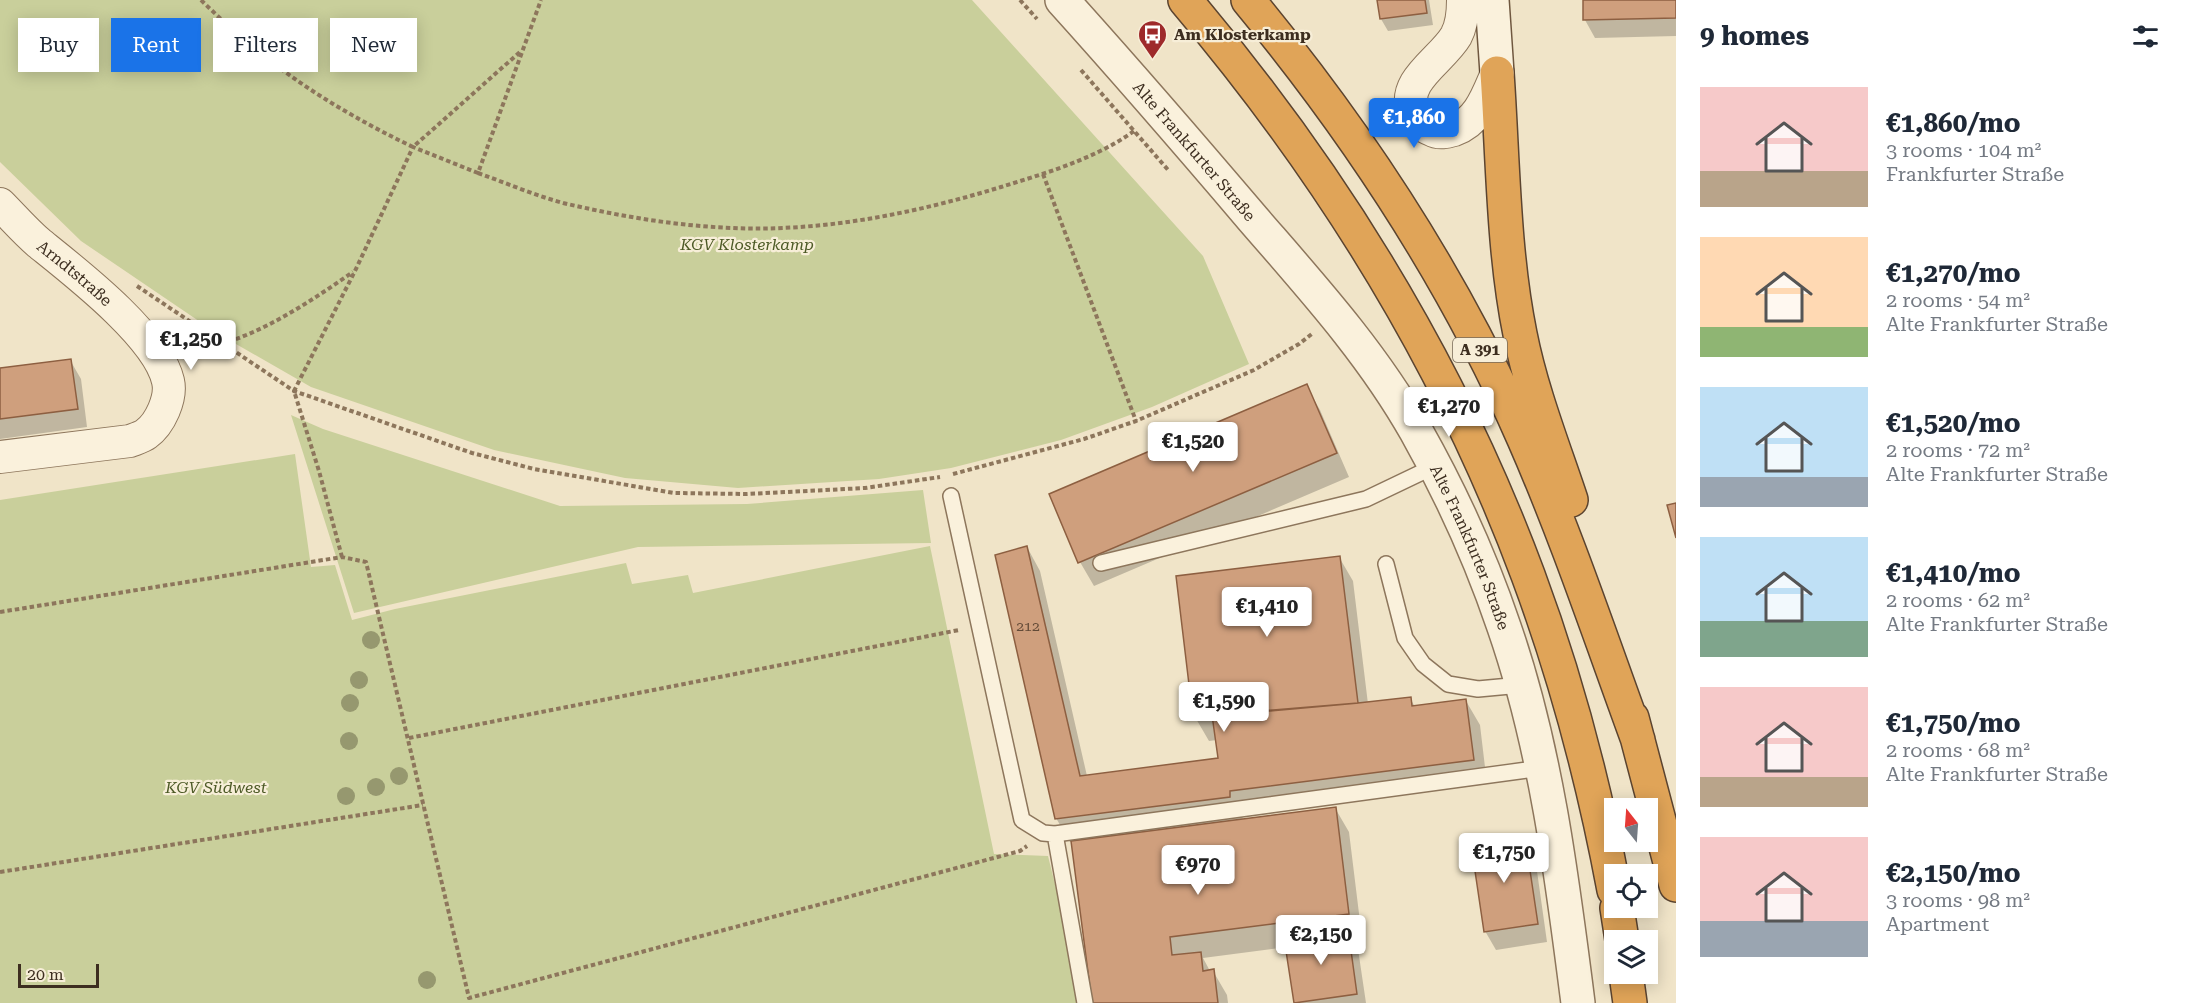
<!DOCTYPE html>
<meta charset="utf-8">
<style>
:root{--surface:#fff;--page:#f2f2f3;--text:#1f2937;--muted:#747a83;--accent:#1a73e8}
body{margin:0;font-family:"Roboto Serif",serif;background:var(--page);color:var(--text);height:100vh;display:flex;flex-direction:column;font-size:22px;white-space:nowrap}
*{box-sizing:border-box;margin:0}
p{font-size:20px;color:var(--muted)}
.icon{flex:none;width:33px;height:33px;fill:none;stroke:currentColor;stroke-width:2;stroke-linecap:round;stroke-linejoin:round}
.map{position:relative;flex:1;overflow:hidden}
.side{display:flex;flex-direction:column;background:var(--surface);width:510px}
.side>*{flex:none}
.top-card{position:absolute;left:18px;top:18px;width:570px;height:54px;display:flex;gap:12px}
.needle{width:39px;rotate:343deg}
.tools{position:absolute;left:1604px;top:798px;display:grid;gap:12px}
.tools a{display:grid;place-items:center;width:54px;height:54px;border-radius:0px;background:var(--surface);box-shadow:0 3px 15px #0003;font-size:30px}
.scale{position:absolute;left:18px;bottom:15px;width:81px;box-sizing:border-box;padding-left:6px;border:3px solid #3d2e20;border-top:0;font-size:16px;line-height:21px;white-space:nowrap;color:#3d2e20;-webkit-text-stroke:4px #f7eed8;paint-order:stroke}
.price{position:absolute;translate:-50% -51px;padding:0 14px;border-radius:6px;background:#fff;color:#222;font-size:20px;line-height:39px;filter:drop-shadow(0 2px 3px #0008)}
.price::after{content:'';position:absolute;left:50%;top:36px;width:18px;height:14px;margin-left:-9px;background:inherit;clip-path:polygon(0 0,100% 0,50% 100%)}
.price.on{background:var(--accent);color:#fff}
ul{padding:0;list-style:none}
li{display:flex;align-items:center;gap:18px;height:150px;padding:0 24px}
li span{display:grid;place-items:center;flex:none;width:168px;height:120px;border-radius:0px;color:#555}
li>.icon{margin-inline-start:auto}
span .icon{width:72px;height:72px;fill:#fffc;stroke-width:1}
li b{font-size:26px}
h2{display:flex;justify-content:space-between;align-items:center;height:72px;padding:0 24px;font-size:26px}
.pill{padding:0 21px;border-radius:0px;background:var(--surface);box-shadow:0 3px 15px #0003;font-size:21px;line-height:54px}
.pill.on{background:var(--accent);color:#fff}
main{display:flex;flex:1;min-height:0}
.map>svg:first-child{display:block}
.green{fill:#c9cf9b}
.shadow{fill:#0003}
.building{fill:#cf9f7d;stroke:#8d5f41;stroke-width:1.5}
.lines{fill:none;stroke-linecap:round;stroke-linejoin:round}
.service-casing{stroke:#8d765c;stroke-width:18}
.minor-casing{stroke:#8d765c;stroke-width:34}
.tertiary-casing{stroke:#8d765c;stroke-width:36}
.secondary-casing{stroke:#6f573f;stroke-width:36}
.motorway-casing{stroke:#5b4430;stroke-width:36}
.path{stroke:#8d765c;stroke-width:4;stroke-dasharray:4.5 3;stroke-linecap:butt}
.service{stroke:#faf1dc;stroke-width:15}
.minor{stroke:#faf1dc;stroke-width:32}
.tertiary{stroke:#faf1dc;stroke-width:33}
.secondary{stroke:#faf1dc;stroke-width:33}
.motorway{stroke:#e0a458;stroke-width:33}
.tree{fill:#96986f}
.labels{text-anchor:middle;stroke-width:4.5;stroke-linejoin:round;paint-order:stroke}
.number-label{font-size:14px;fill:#624a37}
.shield{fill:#f7eed8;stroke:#756857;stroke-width:1.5}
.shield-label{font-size:15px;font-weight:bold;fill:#3d2e20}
.poi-label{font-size:16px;font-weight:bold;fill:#3d2e20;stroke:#f7eed8;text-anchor:start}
.street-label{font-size:16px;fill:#3d2e20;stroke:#f7eed8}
.park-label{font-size:16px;font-style:italic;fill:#4d5a26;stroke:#f7eed8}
</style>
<main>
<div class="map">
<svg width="1676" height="1003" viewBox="0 0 1676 1003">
<rect width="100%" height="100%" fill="#f0e4c8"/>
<path class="green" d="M0 0H972L1203 256 1249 364 1152 407 1061 440 951 468 879 479 738 488 625 478 494 450 311 387 215 332 81 241 0 162Z
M291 415 323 429 560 506 747 504 923 490 931 543 638 547 354 613Z
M295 454 311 567 335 565 352 620 395 609 626 563 632 584 688 575 693 593 930 546 994 854 1048 856 1071 949 1079 1003H0V500Z"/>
<path class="shadow" d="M1379 0H1429L1433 25 1388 31 1381 19Z
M1584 0H1676V36L1595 38 1585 20Z
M70 360 81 379 87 427 0 439V370Z
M1306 386 1320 410 1349 477 1094 586 1080 562 1051 495Z
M1027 547 1040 571 1087 776 1219 759 1217 740 1209 741 1195 717 1339 557 1353 581 1368 704 1410 698 1415 707 1466 701 1480 725 1487 784 1242 815 1243 820 1335 808 1349 832 1362 938 1352 939 1358 949 1366 1003H1295L1287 947 1203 958 1210 971H1213L1227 995 1228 1003H1093L1072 842H1070L1056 818 996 555Z
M1524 838 1535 857 1547 942 1496 950 1485 931Z"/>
<path class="building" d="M1377 0H1425L1427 13 1380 19Z
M1583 0H1676V18L1583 20Z
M71 359 78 409 0 419V368Z
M1307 384 1337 453 1078 563 1049 494Z
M1676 503V538L1667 505Z
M1027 546 1080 776 1218 758 1212 715 1358 703 1411 697 1412 706 1466 699 1474 760 1230 791V797L1055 819 995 555Z
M1340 556 1358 703 1193 718 1176 576Z
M1336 807 1349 914 1170 937 1172 955 1201 952 1203 971 1214 969 1218 1003H1092L1071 841Z
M1525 837 1538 924 1484 932 1471 844Z
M1348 929 1357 994 1294 1003 1284 938Z"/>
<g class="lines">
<defs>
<path id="service" d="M951 496 1022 820 1043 833 1055 834 1542 768
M1101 563 1366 499 1435 466
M1386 564 1405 638 1423 664 1448 684 1478 689 1521 685
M1055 834 1085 1003"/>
<g id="minor">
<path d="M1463 0C1463 12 1462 25 1456 36 1442 60 1401 81 1413 111 1416 120 1423 127 1432 130 1439 134 1447 132 1454 130 1479 121 1487 96 1497 73"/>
<path id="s1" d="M0 204C13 217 25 231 39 243 75 272 158 336 168 381 172 398 160 424 146 434 142 437 135 439 130 441L0 457"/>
</g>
<g id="tertiary">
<path id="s2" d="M1062 0C1127 72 1190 145 1253 219 1311 286 1372 353 1416 431 1451 493 1481 559 1504 627 1546 748 1562 877 1578 1003"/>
</g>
<path id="secondary" d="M1492 0 1497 73"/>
<path id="motorway" d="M1185 0C1330 171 1450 365 1528 575 1566 677 1594 783 1614 890
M1248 0C1358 133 1455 281 1524 439 1567 537 1601 639 1638 740
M1497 73C1503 158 1503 251 1520 334 1531 390 1553 446 1571 500
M1632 718 1676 885
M1617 908 1622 940
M1626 974 1630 1003"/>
</defs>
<use href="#service" class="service-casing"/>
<use href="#minor" class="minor-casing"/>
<use href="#tertiary" class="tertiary-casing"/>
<use href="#secondary" class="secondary-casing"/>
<use href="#motorway" class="motorway-casing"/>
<path class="path" d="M201 0C267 65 330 107 413 147L521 51
M1020 0 1037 19
M1081 70 1169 171
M478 173C506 183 534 195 563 203 619 216 676 226 733 228 823 232 916 213 1001 187 1046 173 1095 159 1134 131
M1043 174 1136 421
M137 286 294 391 472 453 534 469 674 493 747 494 865 488 940 477
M185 352C248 344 302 307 353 272
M953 474 1084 439 1136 421 1254 370 1299 344 1313 333
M342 557 319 471 294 391 355 271 413 147 478 173 541 0
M0 612 342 557 366 562 469 998 1020 851 1027 846
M409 738 959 630
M0 872 423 805"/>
<use href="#service" class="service"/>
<use href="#minor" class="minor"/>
<use href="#tertiary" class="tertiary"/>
<use href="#secondary" class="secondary"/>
<use href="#motorway" class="motorway"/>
</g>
<g class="tree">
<circle cx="371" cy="640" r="9"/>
<circle cx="359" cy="680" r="9"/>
<circle cx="350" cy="703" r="9"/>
<circle cx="349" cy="741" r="9"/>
<circle cx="399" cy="776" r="9"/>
<circle cx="376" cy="787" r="9"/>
<circle cx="346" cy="796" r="9"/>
<circle cx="427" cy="980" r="9"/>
</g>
<defs>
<symbol id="bus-pin" viewBox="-11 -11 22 30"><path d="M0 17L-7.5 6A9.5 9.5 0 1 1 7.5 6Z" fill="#9e2a2b" stroke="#f7eed8"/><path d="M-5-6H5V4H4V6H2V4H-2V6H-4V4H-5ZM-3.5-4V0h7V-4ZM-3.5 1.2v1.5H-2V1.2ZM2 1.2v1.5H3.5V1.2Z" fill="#fff"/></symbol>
</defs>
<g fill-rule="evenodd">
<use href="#bus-pin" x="1136" y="18" width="33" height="45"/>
</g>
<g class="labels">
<g class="number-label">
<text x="1028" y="631">212</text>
</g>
<rect class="shield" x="1453" y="338" width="54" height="24" rx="4.5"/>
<g class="shield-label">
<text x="1480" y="355">A 391</text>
</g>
<g class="poi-label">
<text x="1174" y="40">Am Klosterkamp</text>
</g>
<g class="street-label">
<text dy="6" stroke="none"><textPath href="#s2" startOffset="201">Alte Frankfurter Straße</textPath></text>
<text dy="6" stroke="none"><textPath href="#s1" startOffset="102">Arndtstraße</textPath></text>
<text dy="6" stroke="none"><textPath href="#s2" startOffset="687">Alte Frankfurter Straße</textPath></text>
</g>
<g class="park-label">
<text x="747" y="250">KGV Klosterkamp</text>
<text x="216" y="793">KGV Südwest</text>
</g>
</g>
</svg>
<div class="tools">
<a><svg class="needle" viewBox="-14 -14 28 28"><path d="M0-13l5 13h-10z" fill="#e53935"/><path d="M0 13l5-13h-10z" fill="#747a83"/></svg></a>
<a><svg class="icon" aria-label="locate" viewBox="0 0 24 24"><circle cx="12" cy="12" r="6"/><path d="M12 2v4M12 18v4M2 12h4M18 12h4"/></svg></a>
<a><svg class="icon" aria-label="layers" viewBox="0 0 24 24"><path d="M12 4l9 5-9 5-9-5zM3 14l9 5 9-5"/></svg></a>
</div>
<div class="scale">20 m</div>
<b class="price on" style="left:1414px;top:149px">€1,860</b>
<b class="price" style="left:191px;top:371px">€1,250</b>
<b class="price" style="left:1449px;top:438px">€1,270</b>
<b class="price" style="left:1193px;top:473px">€1,520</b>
<b class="price" style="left:1267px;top:638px">€1,410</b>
<b class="price" style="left:1224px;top:733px">€1,590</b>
<b class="price" style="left:1504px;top:884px">€1,750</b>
<b class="price" style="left:1198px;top:896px">€970</b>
<b class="price" style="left:1321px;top:966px">€2,150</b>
<div class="top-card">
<a class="pill">Buy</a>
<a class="pill on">Rent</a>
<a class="pill">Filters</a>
<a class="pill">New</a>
</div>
</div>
<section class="side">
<h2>9 homes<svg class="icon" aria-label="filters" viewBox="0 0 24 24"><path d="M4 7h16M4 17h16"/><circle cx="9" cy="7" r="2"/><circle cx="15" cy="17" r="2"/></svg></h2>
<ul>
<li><span style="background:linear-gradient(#f6c9c9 70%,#b9a48a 0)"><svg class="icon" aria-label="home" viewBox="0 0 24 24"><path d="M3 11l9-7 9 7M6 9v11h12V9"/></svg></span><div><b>€1,860/mo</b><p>3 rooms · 104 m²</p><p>Frankfurter Straße</p></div></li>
<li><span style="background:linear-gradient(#ffd9b3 75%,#8fb573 0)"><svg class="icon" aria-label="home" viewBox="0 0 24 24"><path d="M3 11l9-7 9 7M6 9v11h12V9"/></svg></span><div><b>€1,270/mo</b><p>2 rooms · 54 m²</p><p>Alte Frankfurter Straße</p></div></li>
<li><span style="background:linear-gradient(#bfe0f5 75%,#9aa5b1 0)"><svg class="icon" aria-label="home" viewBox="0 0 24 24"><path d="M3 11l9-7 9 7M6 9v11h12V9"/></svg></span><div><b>€1,520/mo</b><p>2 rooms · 72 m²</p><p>Alte Frankfurter Straße</p></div></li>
<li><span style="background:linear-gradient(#bfe0f5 70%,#7fa58c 0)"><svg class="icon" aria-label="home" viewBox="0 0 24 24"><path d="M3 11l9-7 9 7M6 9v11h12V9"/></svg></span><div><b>€1,410/mo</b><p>2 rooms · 62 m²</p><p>Alte Frankfurter Straße</p></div></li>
<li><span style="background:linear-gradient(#f6c9c9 75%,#b9a48a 0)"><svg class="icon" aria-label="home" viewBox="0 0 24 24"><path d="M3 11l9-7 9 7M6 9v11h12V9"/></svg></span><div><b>€1,750/mo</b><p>2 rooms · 68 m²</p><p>Alte Frankfurter Straße</p></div></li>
<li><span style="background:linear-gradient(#f6c9c9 70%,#9aa5b1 0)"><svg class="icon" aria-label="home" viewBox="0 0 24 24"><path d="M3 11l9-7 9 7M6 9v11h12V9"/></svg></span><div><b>€2,150/mo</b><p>3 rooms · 98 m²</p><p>Apartment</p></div></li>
</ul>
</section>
</main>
